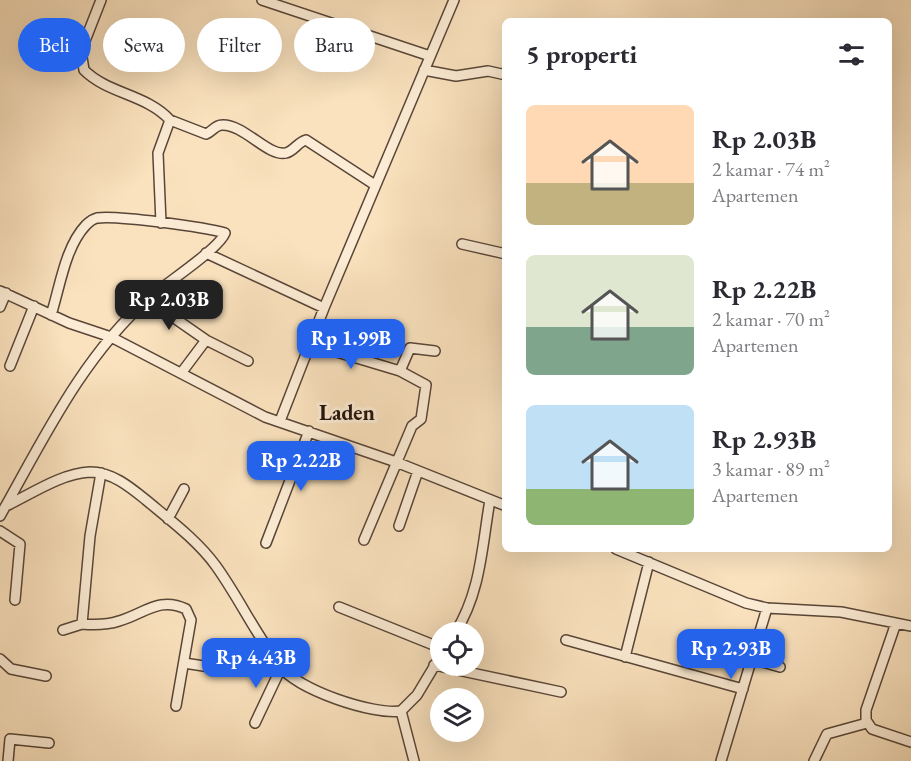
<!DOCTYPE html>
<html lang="id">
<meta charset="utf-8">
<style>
:root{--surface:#fff;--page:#f2f2f3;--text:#2b2b33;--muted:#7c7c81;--accent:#2563eb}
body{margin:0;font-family:"EB Garamond",serif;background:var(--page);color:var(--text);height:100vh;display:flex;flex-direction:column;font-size:22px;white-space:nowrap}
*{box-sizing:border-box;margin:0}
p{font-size:20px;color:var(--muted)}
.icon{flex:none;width:33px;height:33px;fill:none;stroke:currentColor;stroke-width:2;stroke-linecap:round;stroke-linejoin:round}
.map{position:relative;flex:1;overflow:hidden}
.sheet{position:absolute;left:502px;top:18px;width:390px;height:534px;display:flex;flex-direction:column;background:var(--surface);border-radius:9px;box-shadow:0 6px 24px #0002}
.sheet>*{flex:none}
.banner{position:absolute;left:18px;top:18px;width:394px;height:54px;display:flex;gap:12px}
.fabs{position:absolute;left:430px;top:622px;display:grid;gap:12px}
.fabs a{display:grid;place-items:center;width:54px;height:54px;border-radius:50%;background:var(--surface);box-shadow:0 6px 24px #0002;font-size:30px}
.price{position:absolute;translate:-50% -51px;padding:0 14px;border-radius:12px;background:var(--accent);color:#fff;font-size:20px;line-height:39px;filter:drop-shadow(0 2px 3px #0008)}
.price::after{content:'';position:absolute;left:50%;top:36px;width:18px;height:14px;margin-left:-9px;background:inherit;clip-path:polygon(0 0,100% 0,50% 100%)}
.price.current{background:#222;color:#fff}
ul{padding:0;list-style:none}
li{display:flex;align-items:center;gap:18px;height:150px;padding:0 24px}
li span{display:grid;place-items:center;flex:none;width:168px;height:120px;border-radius:9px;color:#555}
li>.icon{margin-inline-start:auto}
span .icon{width:72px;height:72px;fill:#fffc;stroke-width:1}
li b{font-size:26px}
h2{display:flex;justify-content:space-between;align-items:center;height:72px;padding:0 24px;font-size:26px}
.chip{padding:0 21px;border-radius:27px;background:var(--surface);box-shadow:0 6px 24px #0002;font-size:21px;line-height:54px}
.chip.current{background:var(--accent);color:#fff}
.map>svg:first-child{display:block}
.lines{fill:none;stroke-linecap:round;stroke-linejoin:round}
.minor-casing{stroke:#594638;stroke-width:12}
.minor{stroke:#fcecd5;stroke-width:9}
.labels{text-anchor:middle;stroke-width:6;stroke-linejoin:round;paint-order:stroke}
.quarter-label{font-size:22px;font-weight:bold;fill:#23120c;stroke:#fcecd5}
</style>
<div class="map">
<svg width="911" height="761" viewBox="0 0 911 761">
<rect width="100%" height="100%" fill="#fae2be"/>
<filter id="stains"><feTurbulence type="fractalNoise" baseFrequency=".00333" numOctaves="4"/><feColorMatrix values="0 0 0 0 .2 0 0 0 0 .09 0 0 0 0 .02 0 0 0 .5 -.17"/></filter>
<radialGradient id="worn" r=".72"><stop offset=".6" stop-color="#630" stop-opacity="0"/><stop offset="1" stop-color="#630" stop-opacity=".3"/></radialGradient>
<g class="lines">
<defs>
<path id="minor" d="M101 0 81 51 84 70C108 94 146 94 170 120L158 153 161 223
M262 0 430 56
M424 70 456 76 488 71 506 75
M170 120 206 134C212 132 215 125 222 125 244 124 268 157 286 153 294 151 298 142 306 140L375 185
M462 244 506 254
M206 253 324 308
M0 291 69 323 111 337 265 417 396 462 506 506
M147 299 206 340 248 361
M0 307 6 293
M310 344 400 371 426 385 421 419 412 426 364 540
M10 366 34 306
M400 371 410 348 435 351
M182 372 206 340
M280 421 324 308 454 0
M101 473 90 536 82 624C94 625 107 625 119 621 144 614 159 596 186 609L191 620 176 706
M6 506C31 494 62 473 90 472 112 472 130 487 146 500 170 520 198 541 216 566 239 598 256 635 280 666 298 690 372 715 401 711L417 695 441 655
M0 516C43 440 82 357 149 298 165 284 219 249 225 233 205 227 116 215 97 218 93 219 89 222 86 225 65 247 60 287 51 315
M168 519 184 489
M399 526 418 471
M0 531 20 544 15 600
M266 543 309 431
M616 549 746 603 767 608 841 612 911 626
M339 607 441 648
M896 623 866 710V720L872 729 911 742
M63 630 82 624
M455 633C481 592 482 546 490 500
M566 640 743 689
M625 657 649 562
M0 659 11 669 46 676
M752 659 780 667
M184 663 210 667
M434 665 561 692
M401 711 414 761
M255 723 281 668
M8 761 10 739 49 743
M721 761 767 608
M814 761 827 734 867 723"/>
</defs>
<use href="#minor" class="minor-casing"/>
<use href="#minor" class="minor"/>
</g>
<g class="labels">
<g class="quarter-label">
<text x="347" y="420">Laden</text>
</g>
</g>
<rect width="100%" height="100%" filter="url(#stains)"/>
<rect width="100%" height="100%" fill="url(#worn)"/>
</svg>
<div class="fabs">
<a><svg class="icon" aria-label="locate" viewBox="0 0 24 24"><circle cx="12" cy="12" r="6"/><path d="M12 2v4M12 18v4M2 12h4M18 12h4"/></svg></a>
<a><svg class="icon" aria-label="layers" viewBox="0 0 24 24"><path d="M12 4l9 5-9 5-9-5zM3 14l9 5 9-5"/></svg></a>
</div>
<b class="price current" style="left:169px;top:331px">Rp 2.03B</b>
<b class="price" style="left:351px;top:370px">Rp 1.99B</b>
<b class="price" style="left:301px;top:492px">Rp 2.22B</b>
<b class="price" style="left:731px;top:680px">Rp 2.93B</b>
<b class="price" style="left:256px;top:689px">Rp 4.43B</b>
<div class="banner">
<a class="chip current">Beli</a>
<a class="chip">Sewa</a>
<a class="chip">Filter</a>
<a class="chip">Baru</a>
</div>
<section class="sheet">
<h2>5 properti<svg class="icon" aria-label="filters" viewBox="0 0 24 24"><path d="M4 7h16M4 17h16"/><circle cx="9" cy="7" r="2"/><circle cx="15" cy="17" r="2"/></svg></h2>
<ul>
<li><span style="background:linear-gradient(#ffd9b3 65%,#c2b280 0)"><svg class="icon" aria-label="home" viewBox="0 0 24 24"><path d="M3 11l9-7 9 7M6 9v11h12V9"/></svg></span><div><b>Rp 2.03B</b><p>2 kamar · 74 m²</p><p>Apartemen</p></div></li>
<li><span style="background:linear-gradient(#dfe7d0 60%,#7fa58c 0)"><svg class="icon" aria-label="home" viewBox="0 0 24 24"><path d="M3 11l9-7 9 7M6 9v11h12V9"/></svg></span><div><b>Rp 2.22B</b><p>2 kamar · 70 m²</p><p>Apartemen</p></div></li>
<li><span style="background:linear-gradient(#bfe0f5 70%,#8fb573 0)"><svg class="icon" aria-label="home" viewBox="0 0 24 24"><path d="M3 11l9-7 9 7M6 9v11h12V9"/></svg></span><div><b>Rp 2.93B</b><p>3 kamar · 89 m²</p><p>Apartemen</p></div></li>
</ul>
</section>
</div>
